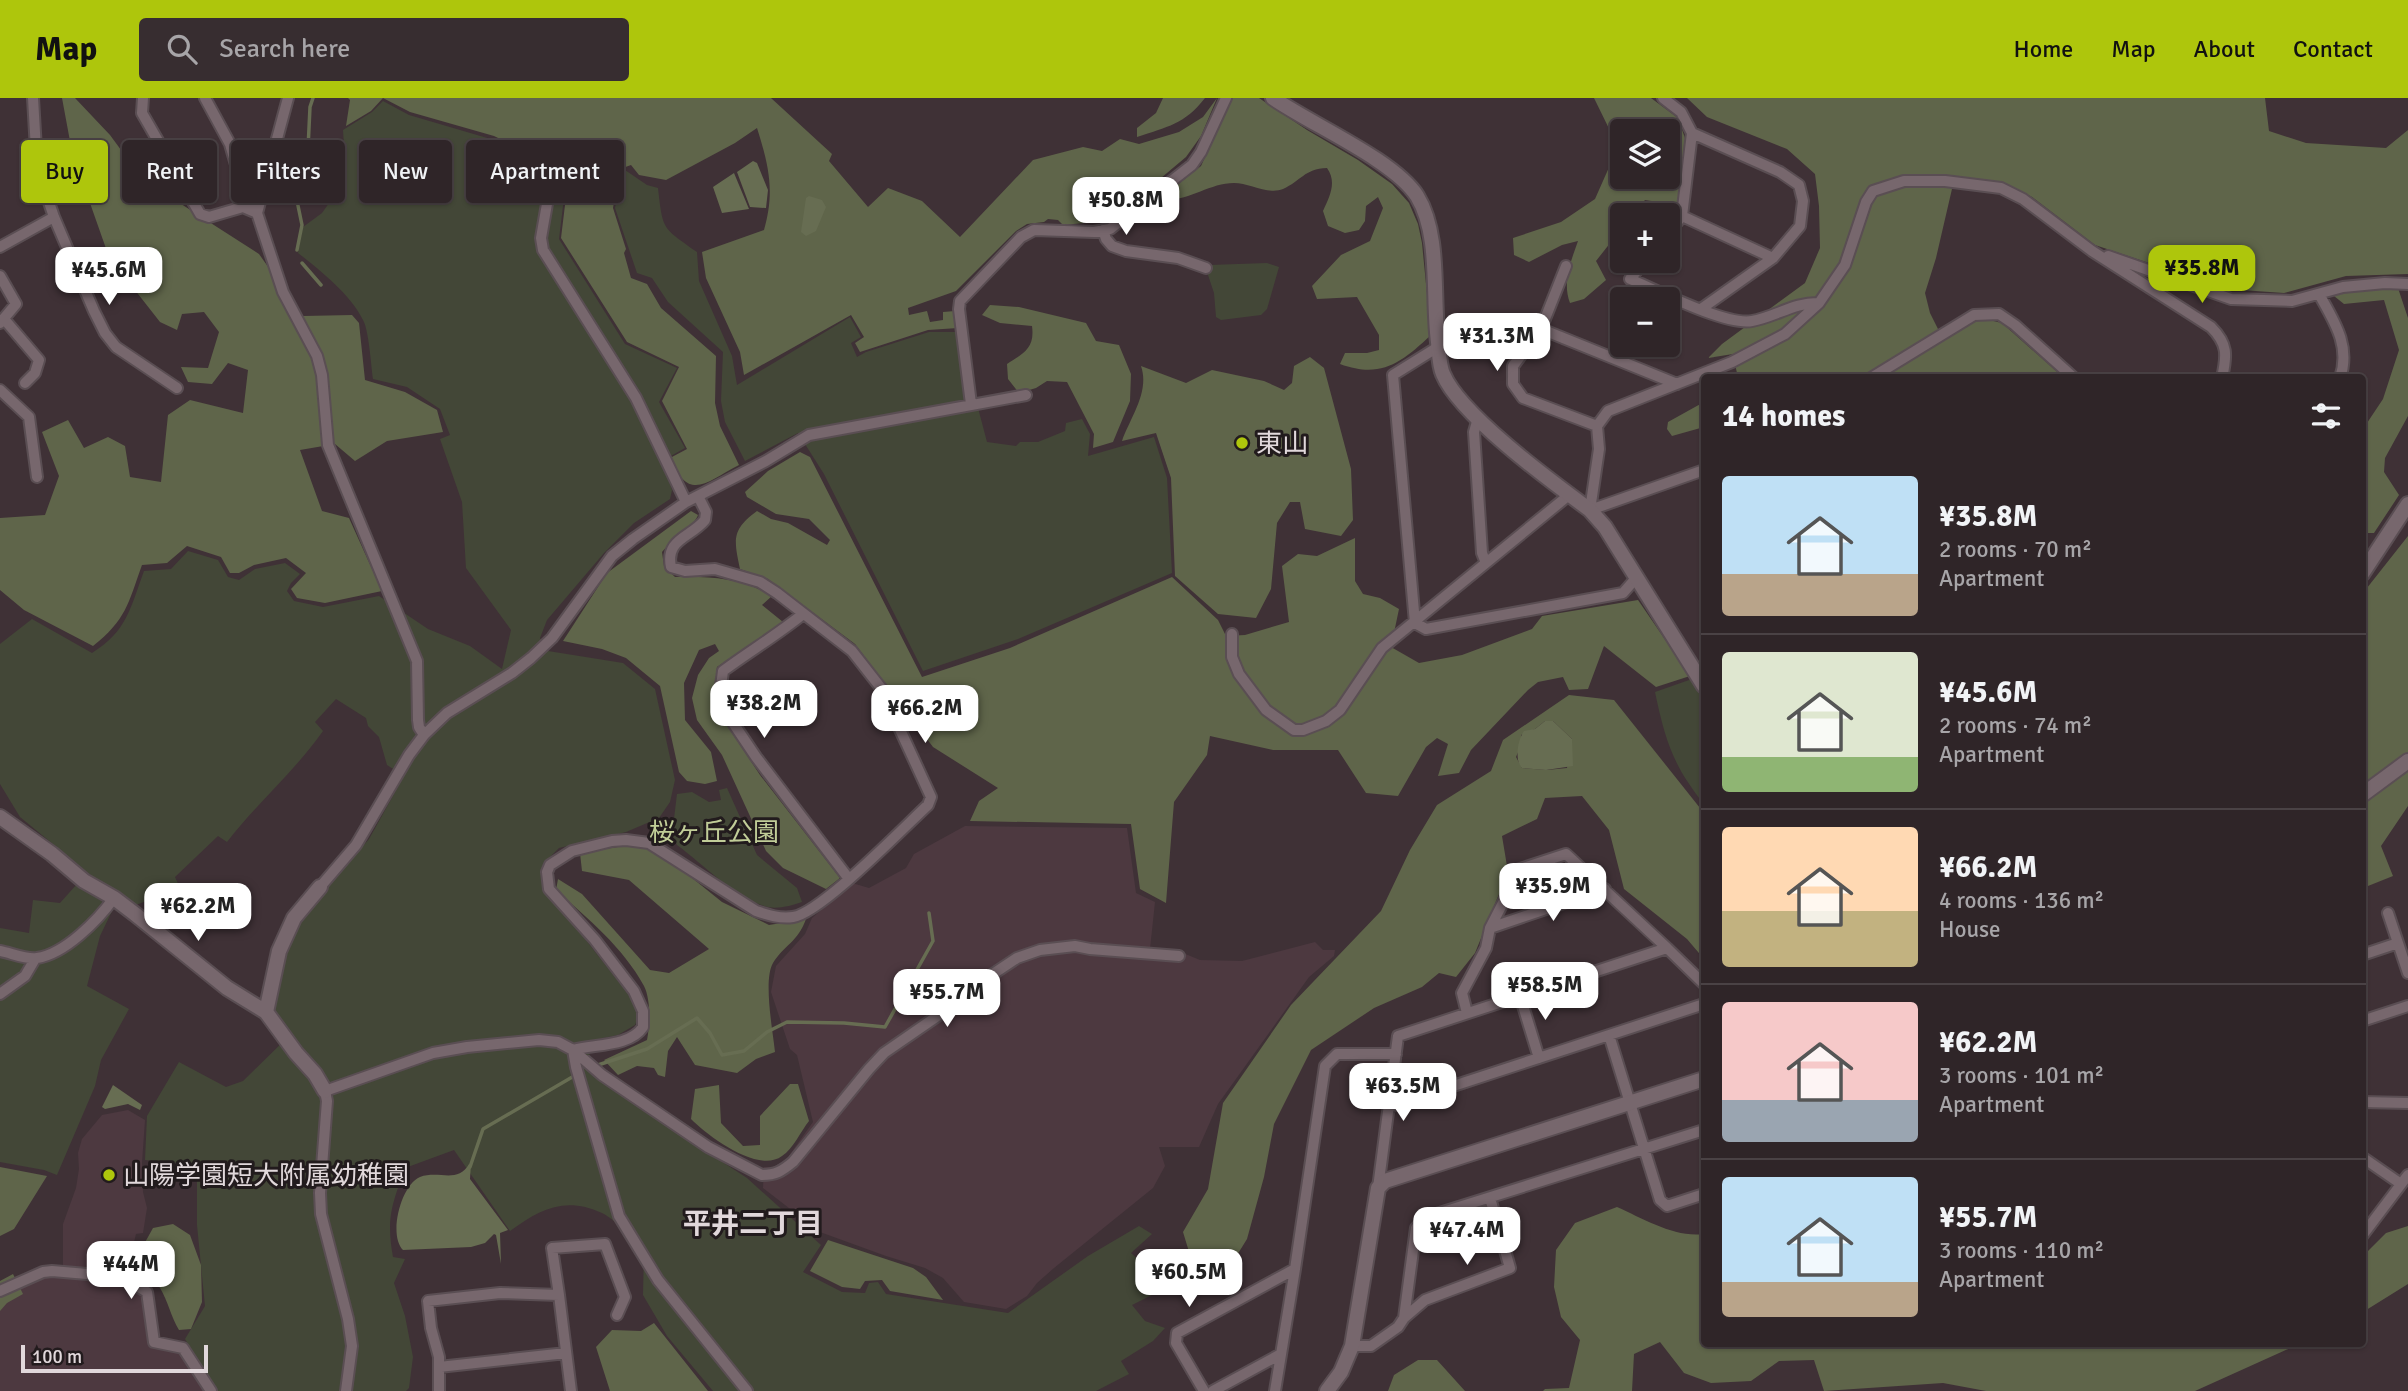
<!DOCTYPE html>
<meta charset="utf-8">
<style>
:root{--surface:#2f2528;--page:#372d30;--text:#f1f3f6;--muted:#a7a5a8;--line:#4a4245;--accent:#aec60c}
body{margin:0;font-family:Signika,"Noto Sans JP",sans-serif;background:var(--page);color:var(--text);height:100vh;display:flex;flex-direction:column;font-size:26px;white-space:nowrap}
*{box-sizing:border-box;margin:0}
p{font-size:23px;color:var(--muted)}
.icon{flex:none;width:38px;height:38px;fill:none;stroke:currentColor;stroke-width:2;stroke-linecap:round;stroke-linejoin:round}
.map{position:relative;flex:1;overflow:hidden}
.sheet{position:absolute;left:1701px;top:276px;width:665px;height:973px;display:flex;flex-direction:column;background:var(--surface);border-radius:7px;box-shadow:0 2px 5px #0004,0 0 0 2px var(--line)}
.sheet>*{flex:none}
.hud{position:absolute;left:21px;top:42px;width:665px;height:63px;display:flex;gap:14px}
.buttons{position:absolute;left:1610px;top:21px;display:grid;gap:14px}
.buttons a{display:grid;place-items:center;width:70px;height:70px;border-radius:7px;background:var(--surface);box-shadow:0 2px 5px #0004,0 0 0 2px var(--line);font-size:35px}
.scale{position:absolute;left:21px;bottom:18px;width:187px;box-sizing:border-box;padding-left:7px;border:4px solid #e1d8db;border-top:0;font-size:19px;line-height:24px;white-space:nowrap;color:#e1d8db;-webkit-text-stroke:5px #221b1d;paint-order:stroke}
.price{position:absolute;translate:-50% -60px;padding:0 16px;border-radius:14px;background:#fff;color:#222;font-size:23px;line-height:46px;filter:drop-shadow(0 2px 4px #0008)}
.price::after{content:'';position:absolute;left:50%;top:42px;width:21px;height:16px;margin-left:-10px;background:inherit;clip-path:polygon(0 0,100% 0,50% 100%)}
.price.current{background:var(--accent);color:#111}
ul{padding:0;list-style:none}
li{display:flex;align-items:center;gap:21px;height:175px;padding:0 21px}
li+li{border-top:2px solid var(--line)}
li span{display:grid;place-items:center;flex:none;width:196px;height:140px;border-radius:7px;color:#555}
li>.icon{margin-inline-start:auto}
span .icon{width:84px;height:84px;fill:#fffc;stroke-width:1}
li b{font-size:30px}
h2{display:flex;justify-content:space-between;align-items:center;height:84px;padding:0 21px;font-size:30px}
.chip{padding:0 24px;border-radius:7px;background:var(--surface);box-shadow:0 2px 5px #0004,0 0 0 2px var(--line);font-size:24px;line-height:63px}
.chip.current{background:var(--accent);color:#111}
header{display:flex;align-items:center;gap:42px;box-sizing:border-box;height:98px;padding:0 35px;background:var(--accent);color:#111}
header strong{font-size:33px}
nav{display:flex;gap:38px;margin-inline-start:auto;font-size:24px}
.search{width:490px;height:63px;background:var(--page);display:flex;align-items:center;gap:18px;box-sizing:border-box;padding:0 24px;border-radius:7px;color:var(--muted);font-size:26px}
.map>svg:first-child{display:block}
.built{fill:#4d3940}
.green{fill:#434737}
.forest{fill:#5f654a;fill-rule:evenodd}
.water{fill:#676d52}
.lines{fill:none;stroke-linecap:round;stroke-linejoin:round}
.stream{stroke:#676d52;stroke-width:3.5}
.minor-casing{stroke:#5a4e53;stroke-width:14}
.tertiary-casing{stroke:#5a4e53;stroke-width:18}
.minor{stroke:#77676d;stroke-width:10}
.tertiary{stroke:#77676d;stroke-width:14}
.poi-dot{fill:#aec60c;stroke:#221b1d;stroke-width:2.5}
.labels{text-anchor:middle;stroke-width:6;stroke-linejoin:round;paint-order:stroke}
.poi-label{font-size:26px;fill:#e1d8db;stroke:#221b1d;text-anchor:start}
.park-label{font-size:26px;fill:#c1cd98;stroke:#221b1d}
.neighbourhood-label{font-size:28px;font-weight:bold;fill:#e1d8db;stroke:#221b1d}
</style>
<header>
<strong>Map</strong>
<div class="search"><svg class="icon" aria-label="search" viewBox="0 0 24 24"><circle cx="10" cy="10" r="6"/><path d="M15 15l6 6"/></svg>Search here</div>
<nav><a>Home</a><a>Map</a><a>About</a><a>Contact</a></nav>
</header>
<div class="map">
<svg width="2408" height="1293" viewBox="0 0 2408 1293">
<rect width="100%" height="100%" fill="#3f3136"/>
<path class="built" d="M965 728 1127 730 1136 795 1155 804 1150 851 1183 855 1200 862 1242 863 1315 844 1323 852H1335L1334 858 1309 879 1218 1006 1199 1049H1159L1165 1068 1153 1090 1054 1170 1037 1185 1027 1198 1006 1211 964 1204 943 1180 925 1170 886 1158 820 1134 763 1090 764 1069H773L786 1062 813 1024 797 957 790 951 771 894 776 868 805 836 812 820 852 785 869 790 906 770 914 756Z
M128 1012 145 1022 142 1065 143 1094 147 1110 143 1135 136 1136 131 1157 127 1161 126 1175 63 1170V1126L76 1090 79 1071 78 1055 82 1041 102 1017Z
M48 1178 117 1182 138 1194 142 1197 146 1235 150 1246 155 1250 181 1256 205 1293H0V1198Z"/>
<path class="green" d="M383 3 409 17 494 42 567 75 559 141 625 246 677 270 659 304 685 350 662 363 672 392 670 401 634 425 604 455 547 522 540 540 548 553 623 565 655 591 675 682 670 704 659 720 626 734 559 750 543 766 546 791 629 897 639 917 635 927 618 937 594 942 585 970 614 993 747 1080 821 1147 803 1174 842 1194 865 1195 869 1185 878 1184 886 1196 1008 1215 1088 1158 1139 1128 1152 1136 1131 1155 1151 1173 1152 1197 1132 1207 1145 1223 1165 1230 1153 1243 1121 1263 1129 1276 1096 1293H713L667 1238 643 1197 644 1152C633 1142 615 1121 602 1115 565 1098 540 1111 510 1133L454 1052 405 1070C392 1107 386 1120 393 1159L405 1161 394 1185 405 1218 413 1259 409 1290 406 1293H215L185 1241 205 1208 197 1127V1067L145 1062 147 1018 179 964 226 989 243 983 290 937 287 929 272 913 281 864 291 837 307 812 369 741 404 678 387 667 379 639 368 628 366 620 336 601 315 624 323 633C295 673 257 705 227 744L218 738 175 779 180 790 136 807 93 779 20 719 0 686V546L32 521 92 555C127 533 130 511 144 473L171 471 188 453 218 462 228 479 239 482 255 471 285 465 300 476 291 485 287 493 294 503 323 509 379 498 428 531 470 548 502 571 511 532 466 470 462 404 440 341 450 337 440 311 407 289 373 281C371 267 369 233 363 222 351 197 320 172 298 155L303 129 322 115 346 81 343 32 372 14Z
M625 72 647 87 658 90C663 133 662 129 697 154L699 183 732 258 737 287 850 219 861 239 851 245 857 259 866 254 929 234H958L987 344 1016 348 1020 344H1038L1065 333 1066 325 1082 321 1090 336 1088 358 1154 339 1167 380 1172 475 1018 541 923 573 824 376 798 335 745 363 725 324 721 303 723 254 668 204 652 180 637 175 615 110 621 76Z
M1267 165 1279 169 1267 211 1261 217 1221 222 1216 219 1214 195 1208 177 1210 167Z
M1692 581 1704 601V706C1673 668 1665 642 1655 594Z
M727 690 757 757 797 790 802 804C791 808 775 812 764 808 732 797 704 767 677 747L672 737 677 696 692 694 709 704 721 702 719 692Z
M77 786 113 811 100 838 87 888 129 911 101 962 95 988 57 1077 44 1072 0 1064V830L29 835 33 802 60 805Z"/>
<path class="forest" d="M62 0H75L110 37 149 90 178 104 259 156 303 218 352 217 359 225 365 282 405 294 437 312 443 334 387 343 355 363 335 346 300 352 322 413 349 420 382 493 325 505 297 500 291 491 306 475 286 460 254 467 239 475H230L221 459 187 448 167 465 142 467C128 506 126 522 93 548L24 512 0 492V420L45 417 59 378 42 334 68 322 84 350 108 339 125 348 130 379 161 384 168 317 190 302 243 315 248 272 228 265 212 286 188 284 181 269 208 270 219 234 204 214 182 216 177 232 160 224 109 159 72 54Z
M348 0H771L832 56 829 63 868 109 888 90 922 103 960 139 1033 62 1083 49 1102 53 1120 41 1139 46 1179 34 1203 19 1217 0 1201 38 1186 59 1142 96 1111 119 1095 124 1063 127 1058 122 1048 121 1044 124 1027 126 1016 133 956 193 908 210 909 217 927 213 930 224 943 222V214L955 213 958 230 928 232 860 254 855 245 864 239 851 217 744 277 740 254 706 180 702 154 764 132C775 94 769 68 757 30L735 45 666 82 639 77 631 67 620 71 613 110 626 151 624 155 631 180 647 186 661 210 716 258 715 305 720 328 739 367C706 384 689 405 670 360L687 351 662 303 679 269 627 244 561 140 569 74 494 38 410 14 383 0 371 13 346 28 350 2Z
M1163 0H1205C1185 26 1167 29 1137 39V30L1156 15Z
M1232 0H1259L1307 32 1358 62 1392 86 1409 105 1418 126 1422 145 1431 237C1401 265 1381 281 1340 266L1345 255H1367L1379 252V237L1357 199 1317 201 1312 188 1341 157 1370 143 1383 110 1378 99 1366 108 1365 123 1359 132 1345 135 1328 128 1323 113C1330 98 1337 84 1327 70 1304 71 1301 83 1283 91 1268 97 1249 85 1234 85 1208 85 1185 106 1159 101L1201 68Z
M1594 0H1651L1678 20 1686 43 1677 107 1645 102 1632 117H1622V130L1596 163 1606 182 1584 201 1570 205C1562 184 1571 163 1578 143L1562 147 1529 164 1514 157 1513 140 1561 124 1595 101 1618 49ZM1622 33H1668V79H1622Z
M1687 0H2265L2269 33 2306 45 2386 50 2408 32V176L2346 178 2284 195 2227 191 2095 147 2032 99 2004 85 1955 78 1936 160 1925 195 1930 215 1943 241 1968 225 1985 221 2002 225 2064 280H1738L1733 256 1708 260 1722 246 1805 185 1820 150 1819 108 1815 76 1787 51 1707 19Z
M2398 190 2408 220V318L2385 360 2384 374 2399 397 2374 435H2363V331L2383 301 2399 252 2384 202 2344 206 2334 198 2345 193Z
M990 207 1019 209 1086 225 1096 243 1119 247 1131 276 1130 303 1113 344 1093 350 1094 336 1067 284 1047 283 1036 290 1019 295 1008 281 1007 266C1024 255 1035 250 1032 228L1000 225 982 217Z
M1310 259 1324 270 1351 371 1353 422 1341 438 1305 431 1300 404H1290L1277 425 1271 491 1256 520 1218 516 1175 478 1171 380 1156 335 1122 343C1130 320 1150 294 1141 268L1186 285 1212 272 1264 283 1284 292 1292 285 1294 268Z
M1704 304V329L1672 338 1667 331 1668 324Z
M800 354 810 359 922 579 1010 550 1172 479 1218 522 1226 538 1245 537 1289 524 1282 468 1298 456 1317 458 1355 440V483L1363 496 1380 500 1399 511 1391 549 1419 565 1462 557 1532 531 1542 518 1638 502 1690 578 1656 589 1604 548 1588 591 1569 592 1563 579 1538 584 1528 592 1471 652 1459 675 1438 678 1448 646 1437 640 1426 649 1398 698 1366 695 1338 652H1273L1210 638 1207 657 1174 704 1166 805 1140 791 1131 726 970 723 979 703 998 690 933 649 855 546 768 481 740 471C734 442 731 432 757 413L771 421 788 425 827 447 830 442 809 421 776 416 747 399 745 394 768 373Z
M691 413 698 417C695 427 671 443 662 454L664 468 675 479C710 478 742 480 772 498L762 507 783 524 717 569 713 606 760 677 840 780 826 791 783 770 766 753 722 657 697 622 692 600 698 577 709 560 719 553 715 546 699 552 684 585 685 622 711 654 717 683 705 686 687 683 679 674 660 588 626 560 602 551 563 543 607 475Z
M2408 438V708L2381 748 2393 778 2363 790V495Z
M1569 597 1614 602 1704 715V861L1687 841 1624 791 1609 732 1582 698 1545 700 1537 721 1502 738 1508 774 1475 855 1456 879 1439 875 1422 889 1374 910 1311 952 1274 1026 1264 1079 1247 1141 1226 1175 1200 1190 1183 1134 1208 1091 1223 1005 1291 907 1381 813 1410 752 1437 707 1491 673 1503 642ZM1545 623H1553L1572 641 1567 670 1547 672 1522 670 1516 659 1521 647V637L1535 631Z
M624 748 647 751 676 767 722 804 769 827 806 821C798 844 784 847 773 865 763 882 773 934 775 954L756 961 737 975 695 967 677 939 668 953 665 979 658 977 654 970 637 968 618 977 604 962 647 942C650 927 651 902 644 888 623 849 588 821 556 792L558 781 582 796 650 872 669 875 709 851 629 782 582 773 580 755Z
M790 986H798L809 1023C801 1033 793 1051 782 1058 758 1076 708 1038 691 1021L695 991 719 987 721 1025 743 1048 760 1047V1018Z
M0 1069 47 1078 14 1131 0 1138Z
M1617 1109C1644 1121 1675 1140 1704 1136V1246H2299L2195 1293H1986L1943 1285 1824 1293 1814 1262 1779 1263 1751 1283 1711 1285 1684 1275 1660 1244 1634 1256 1632 1293H1543L1545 1291 1569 1290 1580 1242 1561 1219 1554 1189 1556 1152 1575 1125Z
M173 1126 190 1137 201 1167 202 1204 191 1231 179 1232C171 1219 168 1203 160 1190 152 1178 143 1171 138 1157L153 1130Z
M2408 1128V1186L2363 1214V1158L2386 1135Z
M828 1142 913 1170 926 1179 943 1202 890 1193 882 1182 865 1183 860 1191 842 1189 810 1173Z
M13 1176 23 1196 7 1205 0 1213V1183Z
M654 1225 708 1293H610L596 1249 612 1232 641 1233Z
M1418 1262H1437L1465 1293H1388L1394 1277Z"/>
<path class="water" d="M753 63 757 65 768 92 766 110 750 109 737 74Z
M734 75 749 111 722 115 713 89Z
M809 98 822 102 826 109 816 133 806 138 801 134 806 100Z
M1545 623H1553L1572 641 1573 668 1546 672 1522 670C1514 662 1518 641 1524 633L1535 631Z
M113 987 142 1007 140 1012 128 1006 105 1011 102 1009Z
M469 1066H471L470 1081 508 1132 500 1135 501 1166 496 1137 494 1136 485 1145 471 1149 403 1152C388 1137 401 1087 420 1079 439 1072 458 1086 469 1066Z"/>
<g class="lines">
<path class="stream" d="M297 152 302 127 296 98V85L308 51 310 9 313 0
M302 165 321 187
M598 967 647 951 697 920 710 935 722 957 744 953 767 934 787 924 844 925 885 929 933 843 929 815
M470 1069 483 1031 574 978"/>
<defs>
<path id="minor" d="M33 0 37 69 54 119 94 213 105 235 116 249 177 290
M143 0 142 15 200 116 209 119 243 109 257 115 283 194 317 258 322 277 328 347 417 563 418 622 419 629 424 637
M205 0 230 46 239 77 257 115
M1663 0 1681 14 1692 35 1682 118 1668 136
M1692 35 1780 74 1799 87 1803 103 1800 128 1773 160 1701 211
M551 83 541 140 543 152 636 300 686 404
M257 115 288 0
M1682 118 1773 160
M1103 132 1106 141 1112 148 1126 153 1178 160 1206 170
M0 149 54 119
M2108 158 2231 201 2292 203 2343 189 2385 185 2408 186
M1645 163 1630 181C1656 192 1726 228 1752 223 1775 219 1795 204 1819 205
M1566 168 1541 231 1513 268V286L1523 300 1597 328
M0 178 16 206 0 225
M2319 196C2334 223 2351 248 2340 280
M4 221 39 262 35 275 25 285
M1541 231 1677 286
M1871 280 1974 217 1999 216 2015 227 2074 280
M0 292 29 319 37 379
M971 306 959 211 960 203 1021 139 1034 132 1094 134 1110 131 1192 67 1201 54 1226 0
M1478 320 1474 334 1482 455 1486 465
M1704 372 1590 412 1599 351 1597 328 1608 313 1732 264 1785 236 1819 205 1845 167 1866 104 1873 93 1904 83H1945L2001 90 2023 101 2092 153 2211 229C2228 246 2227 257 2222 280
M803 516C777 537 750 553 723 573L719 604 756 659 849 781
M1415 525 1393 277 1438 249
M1415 525 1426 531 1623 495 1637 479
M1232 536V559L1239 576 1266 612 1294 632H1303L1326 623 1340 612 1382 550 1569 397
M320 789 356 747 409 657 424 637 447 615 512 575 531 560 552 540 612 458 633 441 686 404 766 363 809 337 1026 297
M2388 815 2398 845
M1490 830 1605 791
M0 853C11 855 27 862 37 860 65 856 98 822 114 800
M2362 857 2398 845 2408 875
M0 896 25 878 35 861
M1520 898 1539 960
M1467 915 1462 895 1486 850 1490 830 1508 795 1514 773 1566 756 1667 850
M2362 923 2408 908
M1609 937 1660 1102 1667 1108 1704 1096
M573 952C593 946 630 949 643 929V913L634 893 595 842 549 791 547 774 550 767 572 753 612 743 626 742 649 745 756 813C768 817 780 821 793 819 821 815 903 730 928 707L931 699 881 590 852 553 777 495 760 484 715 471 685 473 671 469C665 441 690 440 705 422L706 414 698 398
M573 952 576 969 619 1118 658 1182 747 1293
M2362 1004 2408 1005
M1389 1009 1704 906
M2362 1059 2401 1086
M1378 1090 1398 938 1667 850 1704 886
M2362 1138 2408 1077
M0 1193 43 1174 52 1173 122 1179 147 1194 154 1244 183 1250 211 1293
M559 1197 552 1150 605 1146 625 1199 617 1217
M1404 1220 1416 1130 1427 1119 1704 1032
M1352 1248H1371L1398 1229 1404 1220 1425 1202 1510 1170 1490 1100
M439 1269 566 1255
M346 1293 352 1248 348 1221 321 1116 320 1095 327 1003 325 993 433 955 467 949 539 942 558 944 573 952 602 977 708 1049 762 1077C776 1077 782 1073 793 1064L869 971 884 955 968 897 981 884 1017 860 1040 852 1075 848 1090 851 1179 858
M439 1293V1259L431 1230 428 1203 500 1195 559 1197 571 1293
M1204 1293 1176 1245 1177 1235 1295 1171
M1213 1293 1281 1256
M1275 1293 1295 1171 1325 968 1337 956H1396"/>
<path id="tertiary" d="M1273 0C1310 26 1394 62 1417 98 1441 137 1432 199 1438 244 1439 254 1439 267 1443 276 1460 317 1552 384 1590 412L1605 429 1704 588
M2362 476 2408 406
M2362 697 2408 663
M0 719 52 756 84 783 114 800 135 816 227 890 266 914 296 955 315 976 325 993
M266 914 279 853 294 820 320 789
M1327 1293 1341 1274 1352 1248 1378 1090 1385 1083 1704 981"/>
</defs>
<use href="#minor" class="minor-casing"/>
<use href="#tertiary" class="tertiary-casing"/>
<use href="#minor" class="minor"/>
<use href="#tertiary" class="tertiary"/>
</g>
<g class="poi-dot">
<circle cx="1242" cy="345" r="7"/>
<circle cx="109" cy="1077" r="7"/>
</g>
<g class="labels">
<g class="poi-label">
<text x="1256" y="354">東山</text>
<text x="123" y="1086">山陽学園短大附属幼稚園</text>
</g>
<g class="park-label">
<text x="714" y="743">桜ヶ丘公園</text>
</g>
<g class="neighbourhood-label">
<text x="753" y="1135">平井二丁目</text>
</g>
</g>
</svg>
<div class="buttons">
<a><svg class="icon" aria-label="layers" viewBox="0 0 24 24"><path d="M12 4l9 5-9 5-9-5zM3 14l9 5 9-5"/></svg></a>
<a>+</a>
<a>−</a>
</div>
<div class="scale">100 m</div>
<b class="price" style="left:1126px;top:139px">¥50.8M</b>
<b class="price current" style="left:2202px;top:207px">¥35.8M</b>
<b class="price" style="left:109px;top:209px">¥45.6M</b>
<b class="price" style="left:1497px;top:275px">¥31.3M</b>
<b class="price" style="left:764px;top:642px">¥38.2M</b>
<b class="price" style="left:925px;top:647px">¥66.2M</b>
<b class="price" style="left:1553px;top:825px">¥35.9M</b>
<b class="price" style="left:198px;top:845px">¥62.2M</b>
<b class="price" style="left:1545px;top:924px">¥58.5M</b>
<b class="price" style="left:947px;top:931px">¥55.7M</b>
<b class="price" style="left:1403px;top:1025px">¥63.5M</b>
<b class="price" style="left:1467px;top:1169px">¥47.4M</b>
<b class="price" style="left:131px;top:1203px">¥44M</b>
<b class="price" style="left:1189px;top:1211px">¥60.5M</b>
<div class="hud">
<a class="chip current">Buy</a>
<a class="chip">Rent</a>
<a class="chip">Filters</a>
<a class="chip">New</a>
<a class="chip">Apartment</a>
</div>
<section class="sheet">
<h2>14 homes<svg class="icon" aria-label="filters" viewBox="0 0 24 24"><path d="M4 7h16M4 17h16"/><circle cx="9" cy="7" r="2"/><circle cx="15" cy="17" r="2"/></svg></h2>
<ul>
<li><span style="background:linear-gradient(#bfe0f5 70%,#b9a48a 0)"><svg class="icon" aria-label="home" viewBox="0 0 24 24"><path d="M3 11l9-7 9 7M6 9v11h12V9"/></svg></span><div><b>¥35.8M</b><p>2 rooms · 70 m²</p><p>Apartment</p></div></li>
<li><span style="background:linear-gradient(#dfe7d0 75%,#8fb573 0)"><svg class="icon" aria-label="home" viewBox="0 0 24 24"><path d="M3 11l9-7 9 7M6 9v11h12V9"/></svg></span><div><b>¥45.6M</b><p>2 rooms · 74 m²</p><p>Apartment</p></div></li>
<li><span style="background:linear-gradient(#ffd9b3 60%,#c2b280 0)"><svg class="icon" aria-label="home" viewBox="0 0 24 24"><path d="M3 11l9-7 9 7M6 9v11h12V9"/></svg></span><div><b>¥66.2M</b><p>4 rooms · 136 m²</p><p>House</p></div></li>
<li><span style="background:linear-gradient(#f6c9c9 70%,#9aa5b1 0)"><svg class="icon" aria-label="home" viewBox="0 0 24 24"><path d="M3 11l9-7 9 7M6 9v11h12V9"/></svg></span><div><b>¥62.2M</b><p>3 rooms · 101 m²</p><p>Apartment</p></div></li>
<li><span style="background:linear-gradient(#bfe0f5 75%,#b9a48a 0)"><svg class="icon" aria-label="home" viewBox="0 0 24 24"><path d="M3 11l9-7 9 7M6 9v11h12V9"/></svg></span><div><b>¥55.7M</b><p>3 rooms · 110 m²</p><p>Apartment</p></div></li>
</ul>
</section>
</div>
